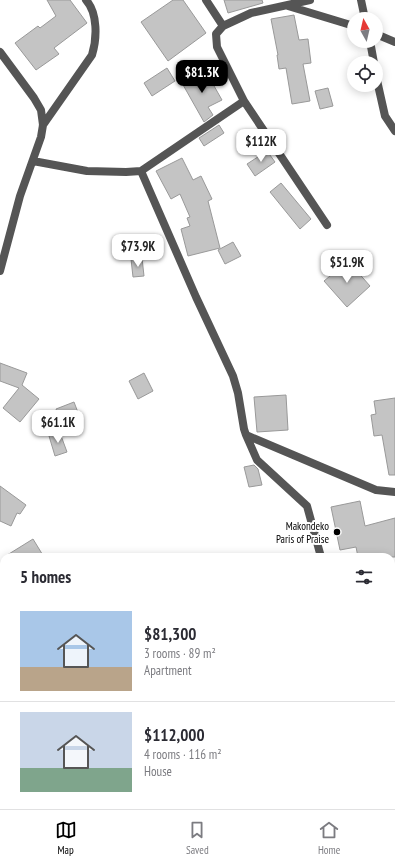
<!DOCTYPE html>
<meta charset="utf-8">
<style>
:root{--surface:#fff;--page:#f7f7f7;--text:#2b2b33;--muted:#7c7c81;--line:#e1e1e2;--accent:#000}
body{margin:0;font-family:"PT Sans Narrow",sans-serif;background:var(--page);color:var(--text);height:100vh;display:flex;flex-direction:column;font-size:15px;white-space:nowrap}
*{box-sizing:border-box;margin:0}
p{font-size:13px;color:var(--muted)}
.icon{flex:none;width:22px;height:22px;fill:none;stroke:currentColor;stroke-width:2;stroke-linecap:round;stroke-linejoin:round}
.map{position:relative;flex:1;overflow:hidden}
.sheet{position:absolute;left:0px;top:553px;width:395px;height:256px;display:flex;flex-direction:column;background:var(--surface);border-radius:12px 12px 0 0;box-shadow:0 2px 10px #0003}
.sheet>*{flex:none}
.needle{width:26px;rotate:352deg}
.controls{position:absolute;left:347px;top:12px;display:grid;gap:8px}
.controls a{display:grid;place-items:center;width:36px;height:36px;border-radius:50%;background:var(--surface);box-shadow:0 2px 10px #0003;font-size:20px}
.price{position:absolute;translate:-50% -34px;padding:0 9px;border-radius:8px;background:#fff;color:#222;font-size:13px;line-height:26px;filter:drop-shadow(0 1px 2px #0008)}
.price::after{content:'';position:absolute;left:50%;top:24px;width:12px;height:9px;margin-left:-6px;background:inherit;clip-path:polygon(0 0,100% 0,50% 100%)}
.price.on{background:var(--accent);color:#fff}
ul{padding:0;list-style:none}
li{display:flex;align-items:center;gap:12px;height:100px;padding:0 20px}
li+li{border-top:1px solid var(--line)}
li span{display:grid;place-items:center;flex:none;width:112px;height:80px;border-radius:0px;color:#555}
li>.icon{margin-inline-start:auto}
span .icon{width:48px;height:48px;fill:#fffc;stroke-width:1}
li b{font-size:17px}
h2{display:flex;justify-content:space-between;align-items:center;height:48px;padding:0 20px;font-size:17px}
.menu{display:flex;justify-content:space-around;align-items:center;height:56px;border-top:1px solid var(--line);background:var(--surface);font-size:11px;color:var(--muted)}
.menu a{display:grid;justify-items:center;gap:2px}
.menu .on{color:var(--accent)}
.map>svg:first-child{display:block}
.building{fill:#c4c4c4;stroke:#999}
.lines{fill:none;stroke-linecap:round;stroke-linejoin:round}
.minor{stroke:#555;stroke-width:8}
.poi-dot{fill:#000;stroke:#fff;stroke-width:1.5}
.labels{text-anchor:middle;stroke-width:4;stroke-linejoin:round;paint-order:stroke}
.poi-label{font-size:11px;fill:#000;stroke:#fff;text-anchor:end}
</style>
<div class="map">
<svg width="395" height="809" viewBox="0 0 395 809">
<rect width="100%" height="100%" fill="#fff"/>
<path class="building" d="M47 0H70L87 23 54 48 59 54 36 70 15 43 38 26 40 28 56 16Z
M173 0H183L206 33 168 61 141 22Z
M224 0H262L263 3 228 13Z
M294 15 299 40 308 39 311 63 303 64 310 101 292 104 286 68 279 69 277 55H278L271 19Z
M167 68 175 81 152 96 144 83Z
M205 70 222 100 208 107 213 115 204 122 182 83Z
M328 88 333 106 320 109 315 91Z
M219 125 224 133 204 146 199 138Z
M267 151 275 162 255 176 247 164Z
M182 158 193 180 201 176 212 199 208 201 220 248 188 256 181 229 190 226 187 218 190 217 180 194 171 199 156 171Z
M281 183 311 219 300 229 270 192Z
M233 242 241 256 225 264 218 250Z
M142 258 144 276 133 277 131 259Z
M348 261 370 286 347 307 324 281Z
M0 363 27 373 22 385 39 399 20 422 3 408 19 388 0 381Z
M144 373 153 391 138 399 129 381Z
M286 395 288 430 257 432 254 397Z
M395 398V475H389L382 435 374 436 371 415 376 414 374 401Z
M74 402 82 423 64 430 56 409Z
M60 433 67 452 55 456 49 436Z
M254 465 258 469 262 485 249 487 244 467Z
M0 486 26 505 20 514 17 513 11 526 0 521Z
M360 501 365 526 395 518V557H358L356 547 340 550 331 507Z
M33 539 44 557H4Z"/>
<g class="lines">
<path class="minor" d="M206 0 223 26
M310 0 251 13 223 26 216 34 217 47 244 101 327 225
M361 0 365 19
M288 6 354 26
M376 34 395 42
M370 41 374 63
M0 52 34 98 41 110 43 125 41 137 20 196 0 271
M376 76 385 116 395 131
M43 125 92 55C97 39 98 13 86 0
M33 161 87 171 126 172 141 171 244 101
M141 171 196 297 233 376 238 393 244 429 246 435 376 490 395 492
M246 435 257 460 307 506 321 557
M391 634 395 637
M391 656 395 655
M0 673 4 670
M253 805V809
M194 809 198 805"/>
</g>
<circle class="poi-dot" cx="337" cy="532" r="4"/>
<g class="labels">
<g class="poi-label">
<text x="329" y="530">Makondeko<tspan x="329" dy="13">Paris of Praise</tspan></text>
</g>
</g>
</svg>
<div class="controls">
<a><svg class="needle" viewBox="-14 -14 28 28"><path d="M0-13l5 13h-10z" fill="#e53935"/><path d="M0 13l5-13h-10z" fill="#7c7c81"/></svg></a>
<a><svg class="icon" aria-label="locate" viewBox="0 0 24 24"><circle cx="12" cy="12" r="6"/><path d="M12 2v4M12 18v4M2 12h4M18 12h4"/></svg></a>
</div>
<b class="price on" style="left:202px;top:94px">$81.3K</b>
<b class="price" style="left:261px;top:163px">$112K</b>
<b class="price" style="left:138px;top:268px">$73.9K</b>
<b class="price" style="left:347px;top:284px">$51.9K</b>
<b class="price" style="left:58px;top:444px">$61.1K</b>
<section class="sheet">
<h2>5 homes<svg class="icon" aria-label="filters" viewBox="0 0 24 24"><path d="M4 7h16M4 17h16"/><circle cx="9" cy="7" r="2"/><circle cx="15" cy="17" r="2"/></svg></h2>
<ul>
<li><span style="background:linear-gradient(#a9c7e8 70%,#b9a48a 0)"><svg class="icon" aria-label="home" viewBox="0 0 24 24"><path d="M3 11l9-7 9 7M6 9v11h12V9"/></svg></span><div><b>$81,300</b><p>3 rooms · 89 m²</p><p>Apartment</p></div></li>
<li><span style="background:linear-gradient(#c9d6e8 70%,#7fa58c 0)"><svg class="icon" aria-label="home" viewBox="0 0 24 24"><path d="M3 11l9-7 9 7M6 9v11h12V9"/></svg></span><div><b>$112,000</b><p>4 rooms · 116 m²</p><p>House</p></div></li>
</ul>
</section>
</div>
<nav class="menu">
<a class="on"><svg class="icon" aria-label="map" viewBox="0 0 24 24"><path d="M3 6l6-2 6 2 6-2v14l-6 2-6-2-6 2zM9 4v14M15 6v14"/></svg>Map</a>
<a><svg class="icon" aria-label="saved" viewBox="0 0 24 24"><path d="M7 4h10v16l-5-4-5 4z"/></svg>Saved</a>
<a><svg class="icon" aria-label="home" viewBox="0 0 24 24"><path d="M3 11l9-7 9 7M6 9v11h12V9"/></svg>Home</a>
</nav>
